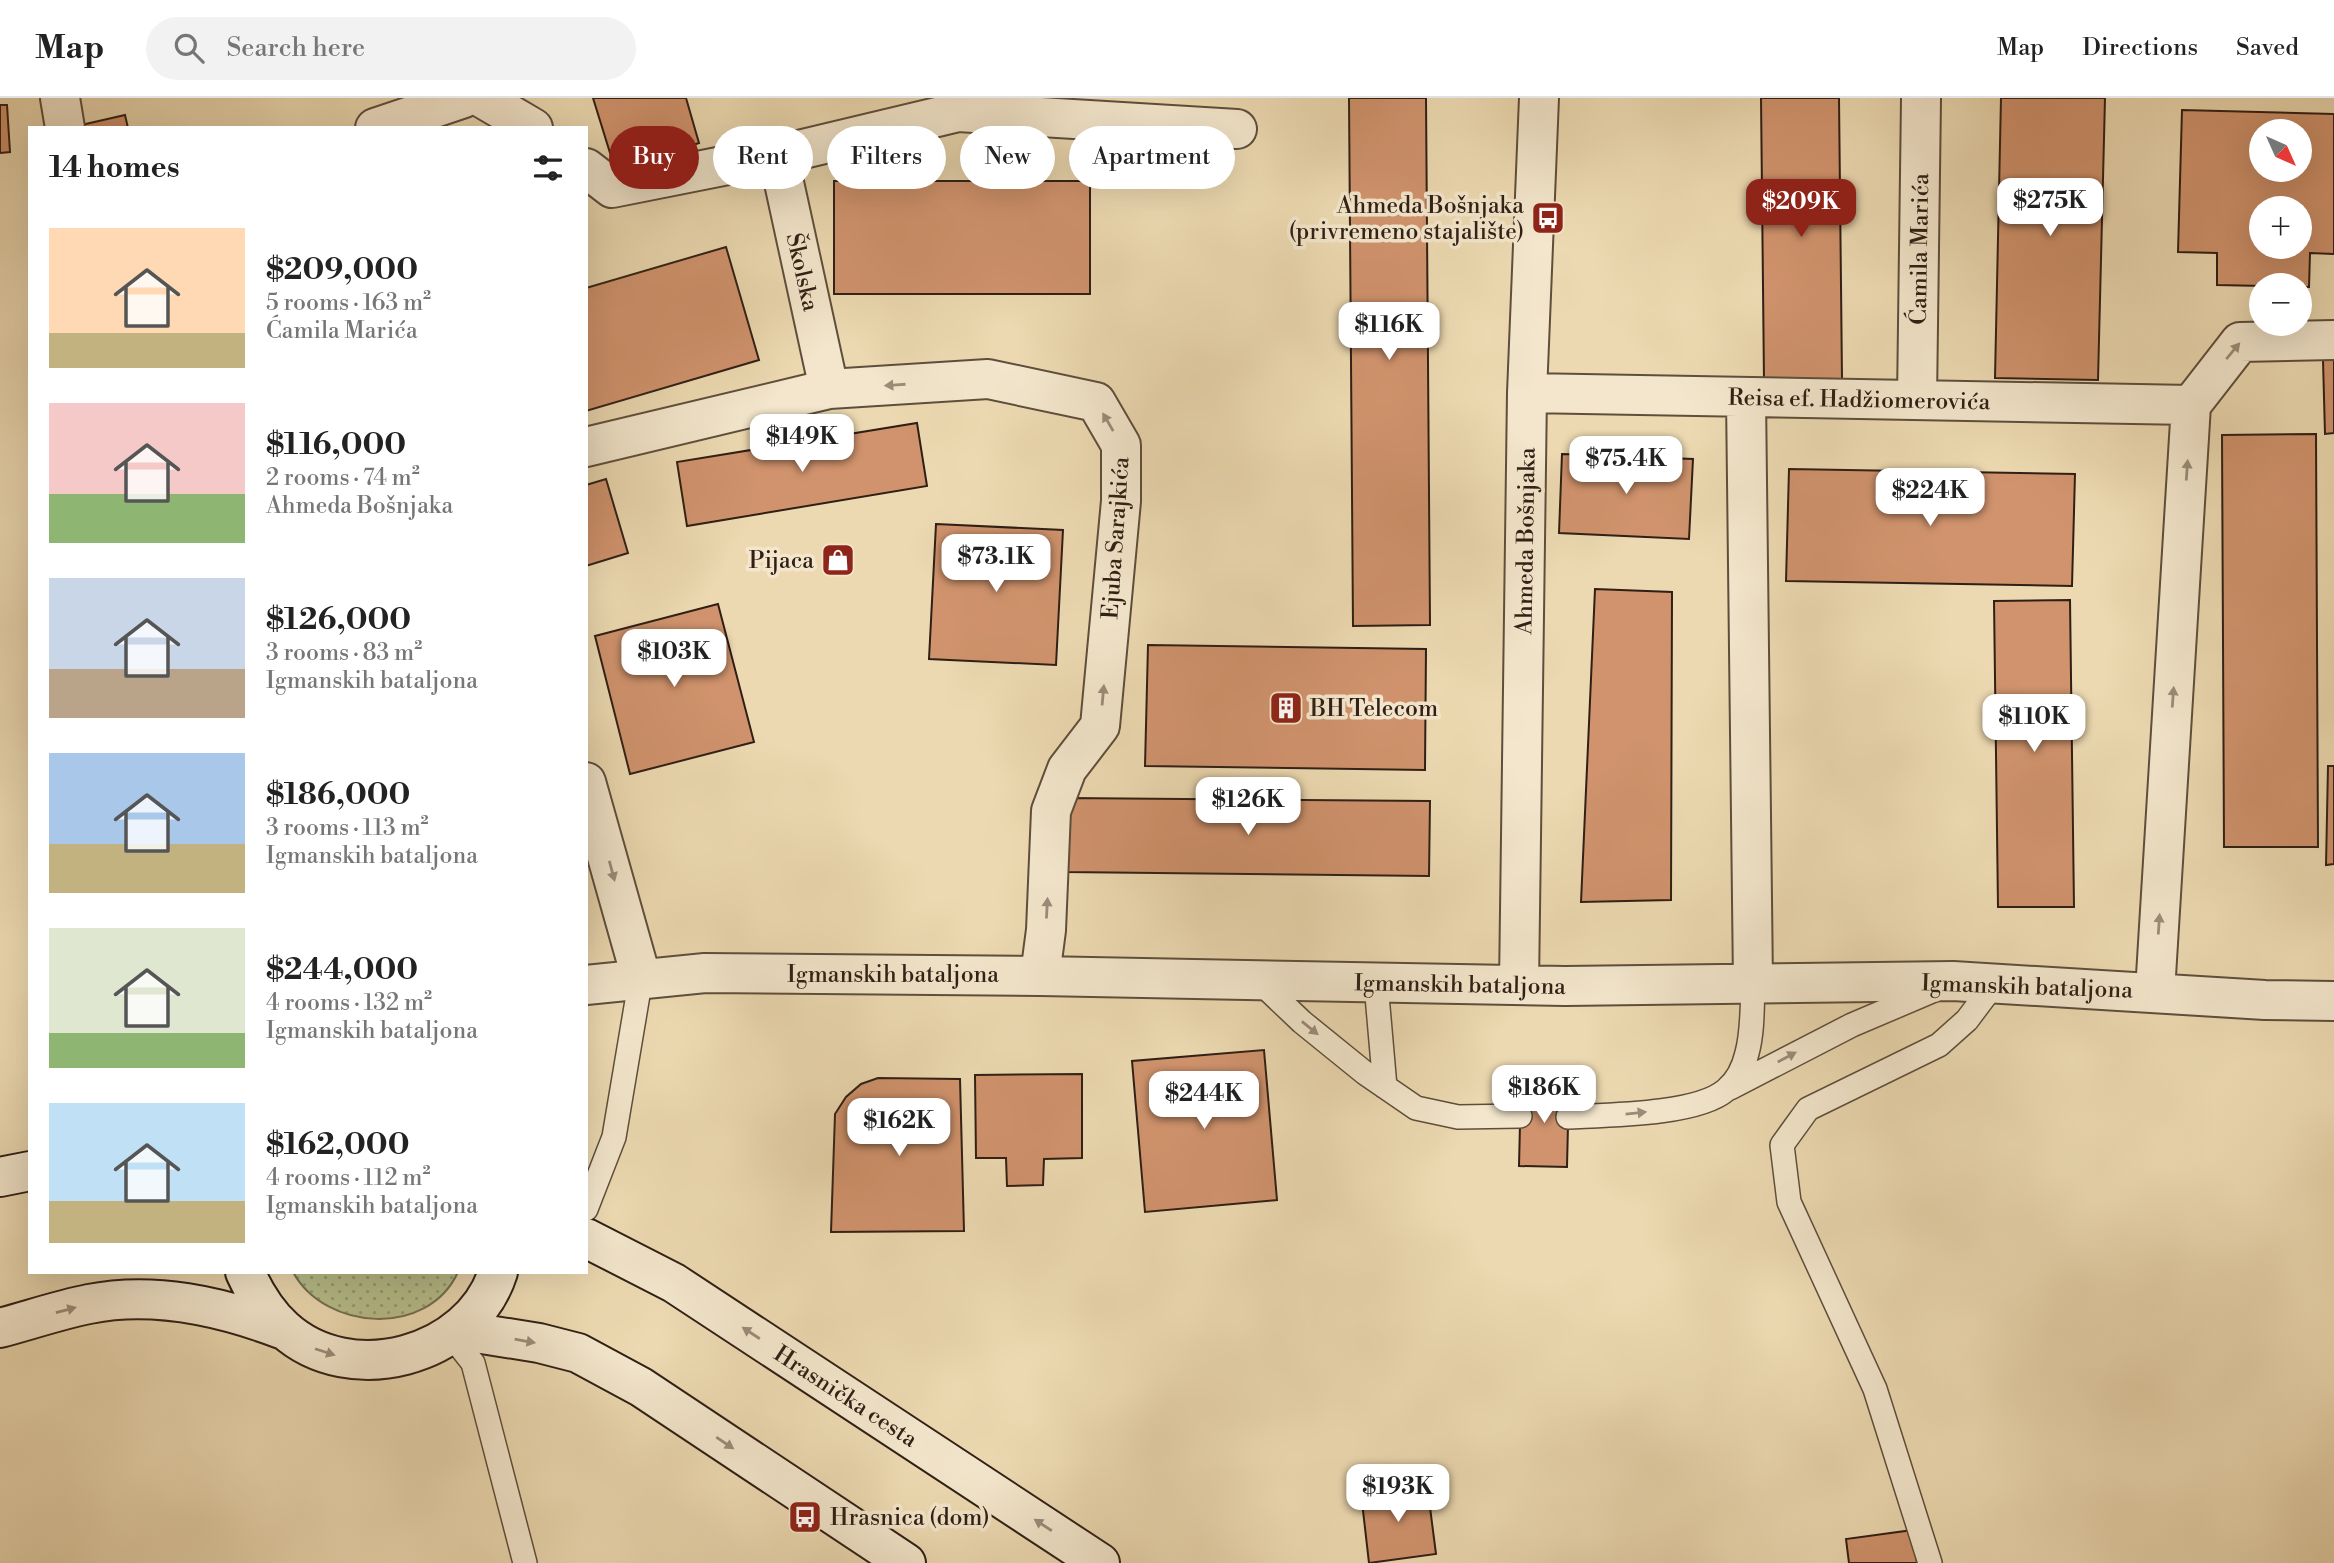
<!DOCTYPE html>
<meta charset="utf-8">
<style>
:root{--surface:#fff;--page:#f2f2f2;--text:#222;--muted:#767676;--line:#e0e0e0;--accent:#8f2418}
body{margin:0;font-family:"Libre Bodoni",serif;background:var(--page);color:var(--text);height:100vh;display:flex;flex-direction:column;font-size:26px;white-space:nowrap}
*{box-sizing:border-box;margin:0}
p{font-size:23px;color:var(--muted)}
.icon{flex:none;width:38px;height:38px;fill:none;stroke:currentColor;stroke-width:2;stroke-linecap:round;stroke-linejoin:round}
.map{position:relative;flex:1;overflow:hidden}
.sheet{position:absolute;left:28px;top:28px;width:560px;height:1148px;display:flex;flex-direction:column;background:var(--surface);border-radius:0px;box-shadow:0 7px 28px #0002}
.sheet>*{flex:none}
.guide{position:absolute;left:609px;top:28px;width:665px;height:63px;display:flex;gap:14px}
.needle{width:46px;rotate:135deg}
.buttons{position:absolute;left:2249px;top:21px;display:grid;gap:14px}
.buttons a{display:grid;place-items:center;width:63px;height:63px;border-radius:50%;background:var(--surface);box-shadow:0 7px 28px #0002;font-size:35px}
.price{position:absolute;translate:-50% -60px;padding:0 16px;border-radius:14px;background:#fff;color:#222;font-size:23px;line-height:46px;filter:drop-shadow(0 2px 4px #0008)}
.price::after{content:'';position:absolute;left:50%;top:42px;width:21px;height:16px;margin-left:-10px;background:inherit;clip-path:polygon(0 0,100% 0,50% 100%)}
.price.active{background:var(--accent);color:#fff}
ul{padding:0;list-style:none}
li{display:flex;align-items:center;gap:21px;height:175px;padding:0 21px}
li span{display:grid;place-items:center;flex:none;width:196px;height:140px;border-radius:0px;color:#555}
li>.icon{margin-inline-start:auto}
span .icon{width:84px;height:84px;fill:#fffc;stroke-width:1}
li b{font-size:30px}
h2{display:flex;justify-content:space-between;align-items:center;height:84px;padding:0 21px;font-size:30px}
.chip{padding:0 24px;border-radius:32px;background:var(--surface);box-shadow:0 7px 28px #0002;font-size:24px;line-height:63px}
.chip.active{background:var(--accent);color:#fff}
header{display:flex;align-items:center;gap:42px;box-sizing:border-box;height:98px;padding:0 35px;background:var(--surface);border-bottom:2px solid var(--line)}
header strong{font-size:33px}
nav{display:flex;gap:38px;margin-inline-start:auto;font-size:24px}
.search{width:490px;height:63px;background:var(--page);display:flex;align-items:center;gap:18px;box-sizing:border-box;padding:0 24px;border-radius:38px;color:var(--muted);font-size:26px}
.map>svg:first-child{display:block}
.grass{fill:url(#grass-dots);stroke:#736f50;stroke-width:2}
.building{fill:#d0936d;stroke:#2f1f15;stroke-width:2;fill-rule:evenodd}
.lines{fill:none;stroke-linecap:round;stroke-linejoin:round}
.service-casing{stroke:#5e4e3c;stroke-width:26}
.minor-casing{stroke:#5e4e3c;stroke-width:42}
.secondary-casing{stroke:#2f1f15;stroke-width:42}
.service{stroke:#f3e6cc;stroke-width:23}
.minor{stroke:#f3e6cc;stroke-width:38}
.secondary{stroke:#f3e6cc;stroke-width:38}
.oneway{fill:#9b8c7a}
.labels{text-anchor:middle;stroke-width:7;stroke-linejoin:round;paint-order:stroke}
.poi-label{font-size:23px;fill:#2f1f15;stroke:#f3e6cc;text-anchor:end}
.street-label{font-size:23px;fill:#2f1f15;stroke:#f3e6cc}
</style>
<header>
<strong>Map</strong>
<div class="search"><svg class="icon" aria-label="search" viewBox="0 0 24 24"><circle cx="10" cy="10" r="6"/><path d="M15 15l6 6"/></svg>Search here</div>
<nav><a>Map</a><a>Directions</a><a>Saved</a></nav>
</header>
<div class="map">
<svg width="2334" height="1465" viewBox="0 0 2334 1465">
<defs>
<pattern id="grass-dots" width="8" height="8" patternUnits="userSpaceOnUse" patternTransform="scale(1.75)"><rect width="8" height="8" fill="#b7bf8c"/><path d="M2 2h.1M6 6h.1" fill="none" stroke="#959b71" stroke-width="1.8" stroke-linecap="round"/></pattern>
</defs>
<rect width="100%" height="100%" fill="#ecd9b1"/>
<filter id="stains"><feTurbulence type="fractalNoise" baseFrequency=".00286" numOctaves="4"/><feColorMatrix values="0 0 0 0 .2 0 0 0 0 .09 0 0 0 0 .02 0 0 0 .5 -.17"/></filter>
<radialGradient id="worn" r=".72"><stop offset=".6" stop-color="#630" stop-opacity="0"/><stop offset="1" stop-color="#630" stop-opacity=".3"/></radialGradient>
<path class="grass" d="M293 1174H458C428 1240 325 1233 293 1174Z"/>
<path class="building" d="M593 0H686L699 45 615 71Z
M1349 0H1426L1430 527 1353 528Z
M1761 0H1839L1842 281 1764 283Z
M2001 0H2105L2098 282 1995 280Z
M0 7H7L10 54 0 55Z
M2182 12 2334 16V156L2310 155 2309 189 2217 187V155L2178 154ZM2261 33H2300V72H2261ZM2261 110H2300V149H2261Z
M125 17 128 30H78L77 28Z
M834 83H1090V196H834Z
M726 149 759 262 586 313V190Z
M2323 262H2334V335L2325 336Z
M917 325 927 388 687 428 677 364Z
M2316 336 2318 749H2224L2222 337Z
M1562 356 1693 361 1689 441 1559 435Z
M1789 371 2075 376 2072 488 1786 483Z
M606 381 628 455 586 468V387Z
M936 426 1063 432 1056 567 929 561Z
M1595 491 1672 494 1671 802 1581 804Z
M2070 502 2074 809H1998L1994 503Z
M718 506 754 644 630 676 595 538Z
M1148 547 1426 551 1425 672 1145 668Z
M2328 668H2334V766L2326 767Z
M1066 700 1430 703 1429 778 1065 774Z
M1264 952 1277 1102 1145 1114 1132 963Z
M1082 976V1060L1044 1061 1043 1087 1007 1088 1006 1060H976L975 977Z
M878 980 960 981 964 1133 831 1134 835 1016 846 999 861 986Z
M1521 985 1569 986 1567 1069 1519 1068Z
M1427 1386 1436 1456 1369 1465 1361 1395Z
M1913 1432 1917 1465H1849L1846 1441Z"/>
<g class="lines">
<defs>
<path id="service" d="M1260 884 1302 924 1365 975 1416 1010 1458 1019 1520 1018
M1376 886 1385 989
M1730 990 1852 927 1939 890
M1568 1019C1607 1017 1697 1017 1726 992 1737 983 1744 968 1747 955 1753 933 1752 908 1753 885
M586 1111 614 1039 641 879
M451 1237 473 1265 525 1465
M1930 1465 1875 1291 1789 1104 1782 1047 1808 1011 1939 947 1967 922 1994 886"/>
<path id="minor" d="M60 0 65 30
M482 0 533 30
M958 14 1237 31
M375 30 464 0
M586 70 612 90 778 57
M829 291 778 57 958 14 959 0
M1527 295 2191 307
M1746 299 1753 885
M1917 302 1921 0
M586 349 829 291 988 281 1096 304 1121 347V403L1100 628 1067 671 1051 713 1046 832 1040 878
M586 684 641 879
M586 887 705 875 1040 878 1565 888 1953 883 2265 902 2334 903
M1519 887 1527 295 1539 0
M2155 894 2191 307 2240 244 2334 242"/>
<path id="secondary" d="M0 1079 30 1073
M586 1140 674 1185 1100 1465
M245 1174C255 1196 266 1215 284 1231 350 1291 471 1259 498 1174
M0 1230C30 1222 59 1212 89 1206 154 1193 220 1208 281 1231
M457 1232 539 1245 578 1255 641 1289 906 1465"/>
</defs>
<use href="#service" class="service-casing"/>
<use href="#minor" class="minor-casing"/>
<use href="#secondary" class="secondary-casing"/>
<use href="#service" class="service"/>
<use href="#minor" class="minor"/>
<use href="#secondary" class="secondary"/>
</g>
<defs><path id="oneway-solid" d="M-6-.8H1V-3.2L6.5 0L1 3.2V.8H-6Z" transform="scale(1.75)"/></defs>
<g class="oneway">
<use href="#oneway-solid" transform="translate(2233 253) rotate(-50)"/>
<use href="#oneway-solid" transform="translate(895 287) rotate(176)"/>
<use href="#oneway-solid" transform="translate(1108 324) rotate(-120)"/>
<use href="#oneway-solid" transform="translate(2187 372) rotate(-86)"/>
<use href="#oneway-solid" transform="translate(1103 597) rotate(-85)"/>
<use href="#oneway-solid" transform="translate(2173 599) rotate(-86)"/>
<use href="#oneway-solid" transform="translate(612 773) rotate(75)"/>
<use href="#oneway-solid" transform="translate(1047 810) rotate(-87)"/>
<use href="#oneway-solid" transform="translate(2159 826) rotate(-86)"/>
<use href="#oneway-solid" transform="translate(1310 930) rotate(39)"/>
<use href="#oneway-solid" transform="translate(1787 959) rotate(-28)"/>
<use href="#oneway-solid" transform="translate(1636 1015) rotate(-6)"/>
<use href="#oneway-solid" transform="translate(66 1212) rotate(-15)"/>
<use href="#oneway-solid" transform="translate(751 1235) rotate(-147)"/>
<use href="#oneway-solid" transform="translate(525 1243) rotate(10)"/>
<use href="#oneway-solid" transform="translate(325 1254) rotate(18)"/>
<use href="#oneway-solid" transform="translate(725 1345) rotate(34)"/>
<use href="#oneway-solid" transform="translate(1043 1427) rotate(-147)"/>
</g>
<defs>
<symbol id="bus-square" viewBox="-11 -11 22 22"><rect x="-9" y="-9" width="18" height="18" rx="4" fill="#8f2418" stroke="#f3e6cc"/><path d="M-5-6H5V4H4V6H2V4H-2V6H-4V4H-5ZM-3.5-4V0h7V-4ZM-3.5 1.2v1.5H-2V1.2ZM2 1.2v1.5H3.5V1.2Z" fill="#fff"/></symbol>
<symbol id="shop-square" viewBox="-11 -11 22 22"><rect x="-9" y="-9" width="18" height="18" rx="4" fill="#8f2418" stroke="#f3e6cc"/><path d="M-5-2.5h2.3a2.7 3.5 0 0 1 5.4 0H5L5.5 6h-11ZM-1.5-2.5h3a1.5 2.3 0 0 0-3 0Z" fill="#fff"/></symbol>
<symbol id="building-square" viewBox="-11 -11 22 22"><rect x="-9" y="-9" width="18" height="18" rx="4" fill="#8f2418" stroke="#f3e6cc"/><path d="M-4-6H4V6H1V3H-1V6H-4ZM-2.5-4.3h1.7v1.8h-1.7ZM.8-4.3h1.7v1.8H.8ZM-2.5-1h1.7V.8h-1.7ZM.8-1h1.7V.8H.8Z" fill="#fff"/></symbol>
</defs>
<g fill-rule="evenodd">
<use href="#bus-square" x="1529" y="101" width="38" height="38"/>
<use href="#shop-square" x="819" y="443" width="38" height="38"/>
<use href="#building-square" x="1267" y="591" width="38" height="38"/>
<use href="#bus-square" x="786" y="1400" width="38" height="38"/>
</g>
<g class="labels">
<g class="poi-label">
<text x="1524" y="115">Ahmeda Bošnjaka<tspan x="1524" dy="26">(privremeno stajalište)</tspan></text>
<text x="814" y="470">Pijaca</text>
<text x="1310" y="618" text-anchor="start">BH Telecom</text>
<text x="830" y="1427" text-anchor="start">Hrasnica (dom)</text>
</g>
<g class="street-label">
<text transform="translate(1919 151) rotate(-89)" y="8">Ćamila Marića</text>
<text transform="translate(803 174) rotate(77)" y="8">Školska</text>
<text transform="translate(1859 301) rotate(1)" y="8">Reisa ef. Hadžiomerovića</text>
<text transform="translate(1115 440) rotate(-86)" y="8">Ejuba Sarajkića</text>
<text transform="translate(1525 443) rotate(-89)" y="8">Ahmeda Bošnjaka</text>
<text x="893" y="884">Igmanskih bataljona</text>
<text transform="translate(1460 886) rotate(1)" y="8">Igmanskih bataljona</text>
<text transform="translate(2027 888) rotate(2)" y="8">Igmanskih bataljona</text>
<text transform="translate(846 1298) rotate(33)" y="8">Hrasnička cesta</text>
</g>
</g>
<rect width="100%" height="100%" filter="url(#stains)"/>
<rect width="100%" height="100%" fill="url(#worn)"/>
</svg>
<div class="buttons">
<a><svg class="needle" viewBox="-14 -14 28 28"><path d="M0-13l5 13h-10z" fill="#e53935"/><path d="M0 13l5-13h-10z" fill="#767676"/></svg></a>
<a>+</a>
<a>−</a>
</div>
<b class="price" style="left:2050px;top:140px">$275K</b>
<b class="price active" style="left:1801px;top:141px">$209K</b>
<b class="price" style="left:1389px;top:264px">$116K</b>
<b class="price" style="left:802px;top:376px">$149K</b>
<b class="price" style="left:1626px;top:398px">$75.4K</b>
<b class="price" style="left:1930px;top:430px">$224K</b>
<b class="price" style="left:996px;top:496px">$73.1K</b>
<b class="price" style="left:674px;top:591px">$103K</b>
<b class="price" style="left:2034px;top:656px">$110K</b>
<b class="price" style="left:1248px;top:739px">$126K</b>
<b class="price" style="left:1544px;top:1027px">$186K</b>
<b class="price" style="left:1204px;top:1033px">$244K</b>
<b class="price" style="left:899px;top:1060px">$162K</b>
<b class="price" style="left:1398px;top:1426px">$193K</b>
<div class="guide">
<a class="chip active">Buy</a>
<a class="chip">Rent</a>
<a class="chip">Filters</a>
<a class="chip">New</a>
<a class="chip">Apartment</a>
</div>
<section class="sheet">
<h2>14 homes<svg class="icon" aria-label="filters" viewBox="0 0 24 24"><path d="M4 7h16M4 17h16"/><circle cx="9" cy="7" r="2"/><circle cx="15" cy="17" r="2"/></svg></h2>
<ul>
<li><span style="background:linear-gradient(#ffd9b3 75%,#c2b280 0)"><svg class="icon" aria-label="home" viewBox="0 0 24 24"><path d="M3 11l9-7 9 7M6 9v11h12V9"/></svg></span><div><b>$209,000</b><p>5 rooms · 163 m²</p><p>Ćamila Marića</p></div></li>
<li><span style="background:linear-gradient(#f6c9c9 65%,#8fb573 0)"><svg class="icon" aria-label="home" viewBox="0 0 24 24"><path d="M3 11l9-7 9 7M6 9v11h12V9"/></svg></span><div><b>$116,000</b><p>2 rooms · 74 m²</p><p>Ahmeda Bošnjaka</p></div></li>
<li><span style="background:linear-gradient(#c9d6e8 65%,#b9a48a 0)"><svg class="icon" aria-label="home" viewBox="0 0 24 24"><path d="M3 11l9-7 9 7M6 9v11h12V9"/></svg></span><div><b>$126,000</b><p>3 rooms · 83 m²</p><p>Igmanskih bataljona</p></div></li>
<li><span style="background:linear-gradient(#a9c7e8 65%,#c2b280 0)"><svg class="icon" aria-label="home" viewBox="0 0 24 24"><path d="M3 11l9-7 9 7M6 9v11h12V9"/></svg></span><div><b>$186,000</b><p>3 rooms · 113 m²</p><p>Igmanskih bataljona</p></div></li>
<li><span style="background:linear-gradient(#dfe7d0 75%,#8fb573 0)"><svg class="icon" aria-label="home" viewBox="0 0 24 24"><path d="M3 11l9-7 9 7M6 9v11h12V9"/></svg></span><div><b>$244,000</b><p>4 rooms · 132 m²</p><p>Igmanskih bataljona</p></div></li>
<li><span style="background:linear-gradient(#bfe0f5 70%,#c2b280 0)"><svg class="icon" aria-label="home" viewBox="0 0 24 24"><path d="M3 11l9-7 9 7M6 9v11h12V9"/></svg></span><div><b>$162,000</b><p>4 rooms · 112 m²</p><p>Igmanskih bataljona</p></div></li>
</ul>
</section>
</div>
